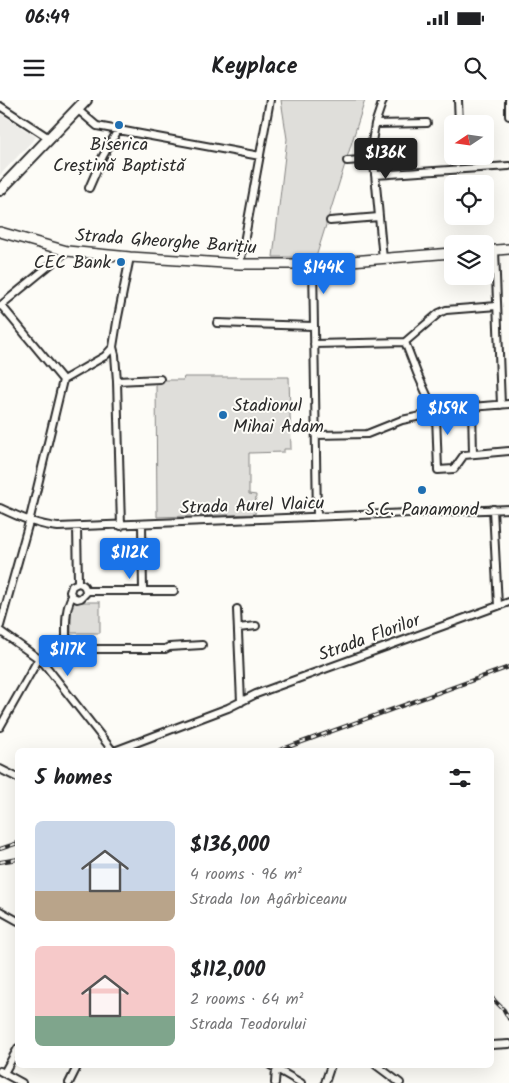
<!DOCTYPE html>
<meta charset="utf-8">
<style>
:root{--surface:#fff;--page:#f2f2f2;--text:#202124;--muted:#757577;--accent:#1a73e8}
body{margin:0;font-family:Kalam,sans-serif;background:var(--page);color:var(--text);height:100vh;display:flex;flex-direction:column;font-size:19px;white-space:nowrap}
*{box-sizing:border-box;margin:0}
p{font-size:16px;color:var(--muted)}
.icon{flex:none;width:28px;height:28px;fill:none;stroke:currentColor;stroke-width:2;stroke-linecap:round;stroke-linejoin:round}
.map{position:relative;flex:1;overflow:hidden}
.sheet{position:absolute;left:15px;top:648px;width:479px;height:320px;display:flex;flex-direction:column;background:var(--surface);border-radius:8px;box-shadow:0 5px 20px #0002}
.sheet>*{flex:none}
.needle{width:32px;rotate:257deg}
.controls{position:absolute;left:444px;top:15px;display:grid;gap:10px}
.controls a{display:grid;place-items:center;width:50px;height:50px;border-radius:8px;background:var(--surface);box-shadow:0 5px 20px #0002;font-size:25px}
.price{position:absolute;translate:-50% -42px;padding:0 11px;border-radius:5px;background:var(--accent);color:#fff;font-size:16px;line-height:32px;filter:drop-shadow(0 1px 2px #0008)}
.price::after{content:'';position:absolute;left:50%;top:30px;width:15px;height:11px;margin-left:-8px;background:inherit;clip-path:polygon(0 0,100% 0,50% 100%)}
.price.selected{background:#222;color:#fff}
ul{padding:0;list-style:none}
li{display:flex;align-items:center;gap:15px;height:125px;padding:0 20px}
li span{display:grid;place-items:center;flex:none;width:140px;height:100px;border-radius:8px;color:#555}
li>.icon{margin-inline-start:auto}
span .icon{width:60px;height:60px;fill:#fffc;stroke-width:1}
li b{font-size:21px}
h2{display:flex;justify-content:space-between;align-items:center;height:60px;padding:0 20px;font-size:21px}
.status{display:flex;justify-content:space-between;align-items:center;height:35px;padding:0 25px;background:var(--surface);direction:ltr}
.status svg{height:14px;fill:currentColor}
header{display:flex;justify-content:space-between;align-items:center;height:65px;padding:0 20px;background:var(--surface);font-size:22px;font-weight:700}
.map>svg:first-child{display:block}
.built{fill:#edece8}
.green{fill:#dfdeda;stroke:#858482}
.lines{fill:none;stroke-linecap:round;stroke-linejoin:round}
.street-casing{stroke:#2b2b2b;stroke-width:10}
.secondary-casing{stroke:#2b2b2b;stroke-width:12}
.primary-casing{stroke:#2b2b2b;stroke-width:14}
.street{stroke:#fdfcf7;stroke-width:6}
.secondary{stroke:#fdfcf7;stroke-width:9}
.primary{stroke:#fdfcf7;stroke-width:10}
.rail-casing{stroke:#2b2b2b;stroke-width:4}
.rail{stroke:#fdfcf7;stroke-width:2;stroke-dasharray:5.5;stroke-linecap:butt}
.poi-dot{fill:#1f6fb2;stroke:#fdfcf7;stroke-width:2}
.labels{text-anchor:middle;stroke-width:4;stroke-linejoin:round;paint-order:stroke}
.poi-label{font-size:18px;fill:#2b2b2b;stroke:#fdfcf7}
.street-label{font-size:18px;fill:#2b2b2b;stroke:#fdfcf7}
</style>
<div class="status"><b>06:49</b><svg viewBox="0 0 49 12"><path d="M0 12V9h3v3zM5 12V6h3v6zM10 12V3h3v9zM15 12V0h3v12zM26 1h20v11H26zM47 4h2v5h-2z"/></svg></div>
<header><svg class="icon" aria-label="menu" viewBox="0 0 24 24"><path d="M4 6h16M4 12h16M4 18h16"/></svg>Keyplace<svg class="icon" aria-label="search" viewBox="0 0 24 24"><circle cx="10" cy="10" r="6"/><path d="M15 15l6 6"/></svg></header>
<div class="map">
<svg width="509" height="983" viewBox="0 0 509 983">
<rect width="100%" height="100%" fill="#fdfcf7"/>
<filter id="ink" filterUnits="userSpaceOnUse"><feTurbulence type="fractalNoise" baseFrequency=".02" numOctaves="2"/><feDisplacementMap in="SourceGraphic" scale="10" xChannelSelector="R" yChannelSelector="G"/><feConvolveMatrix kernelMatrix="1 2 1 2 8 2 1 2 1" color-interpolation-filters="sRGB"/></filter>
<g filter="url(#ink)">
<path class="built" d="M0 13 36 37 0 75Z"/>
<path class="green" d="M281 0H365L316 157H273L287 39Z
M184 277H289L291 349H284V352L249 353V394L256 395 255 414 157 417 156 280H183Z
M71 502H100V533H71Z"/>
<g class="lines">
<defs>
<path id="street" d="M458 0 459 24
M509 0V16
M0 6 49 38
M77 9 97 26 260 56
M375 24 427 23
M347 61 374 59
M375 75 509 66
M89 88 103 56 118 30
M330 121 379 117
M495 150 501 305
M383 159 372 42 375 24 383 0
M240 164 270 0
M313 164 317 417
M1 205 63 280
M0 206 67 151
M497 206 446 210 439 213 405 242 417 273 436 315 438 370 454 369 464 355 509 351
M217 223 313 226
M314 244 405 242
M117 281 160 279
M433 307 445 309 509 304
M472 307 473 354
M316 335 367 334 402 320 426 315 433 307
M0 408C19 417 37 425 58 427L509 409
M493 409 498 506
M142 425 143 491
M121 426 117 281 115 255 113 247 117 222 130 157
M77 427 78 483
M86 491H174
M72 496 77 499 81 498 86 493C86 487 84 484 78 483
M237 509 241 602
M0 526 29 422 63 280 105 256 113 247
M238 528 256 526
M0 531 42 561 112 650
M66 538 95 549H165L169 547 202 545
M42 561 66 538C66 524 65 509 72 496L70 492 72 486 78 483
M0 627 39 558
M117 650 228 608 256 594 509 502
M0 669 18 678
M0 811 18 821
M491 945 509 944
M270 965 301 983
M376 965 400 983
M0 971 22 983
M4 973 18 948
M69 983 78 965
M275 983 276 969
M325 983 331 965"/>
<path id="secondary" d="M0 132 67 151 130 157 240 164H313L452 153
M485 151 509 149"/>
<path id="primary" d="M0 90 86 0"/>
</defs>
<use href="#street" class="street-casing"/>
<use href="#secondary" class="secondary-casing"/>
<use href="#primary" class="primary-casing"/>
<use href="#street" class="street"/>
<use href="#secondary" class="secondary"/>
<use href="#primary" class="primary"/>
<defs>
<path id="rail" d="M280 650 509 567
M0 749 18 743
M0 762 18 759
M491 897 504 910 509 919"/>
</defs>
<use href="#rail" class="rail-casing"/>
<use href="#rail" class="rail"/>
</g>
</g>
<g class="poi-dot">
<circle cx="119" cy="25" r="5"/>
<circle cx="121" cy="162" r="5"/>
<circle cx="223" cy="315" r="5"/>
<circle cx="422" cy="390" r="5"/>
</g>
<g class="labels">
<g class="poi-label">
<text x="119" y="50">Biserica<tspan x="119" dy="21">Creștină Baptistă</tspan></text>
<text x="111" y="168" text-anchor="end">CEC Bank</text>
<text x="233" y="311" text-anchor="start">Stadionul<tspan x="233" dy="21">Mihai Adam</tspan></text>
<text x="422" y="415">S.C. Panamond</text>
</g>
<g class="street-label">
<text transform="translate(166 141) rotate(4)" y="6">Strada Gheorghe Barițiu</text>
<text transform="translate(252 405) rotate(-2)" y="6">Strada Aurel Vlaicu</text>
<text transform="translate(369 537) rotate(-20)" y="6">Strada Florilor</text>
</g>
</g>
</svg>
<div class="controls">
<a><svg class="needle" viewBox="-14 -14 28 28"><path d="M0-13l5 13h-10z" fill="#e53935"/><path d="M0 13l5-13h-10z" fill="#757577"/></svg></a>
<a><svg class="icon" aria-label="locate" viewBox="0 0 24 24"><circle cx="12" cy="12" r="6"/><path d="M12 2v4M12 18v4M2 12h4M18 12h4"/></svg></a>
<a><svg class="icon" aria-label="layers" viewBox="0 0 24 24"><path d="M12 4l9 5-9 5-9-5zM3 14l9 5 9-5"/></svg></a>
</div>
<b class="price selected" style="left:386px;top:80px">$136K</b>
<b class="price" style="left:324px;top:195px">$144K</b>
<b class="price" style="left:448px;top:336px">$159K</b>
<b class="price" style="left:130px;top:480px">$112K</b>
<b class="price" style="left:68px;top:577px">$117K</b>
<section class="sheet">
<h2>5 homes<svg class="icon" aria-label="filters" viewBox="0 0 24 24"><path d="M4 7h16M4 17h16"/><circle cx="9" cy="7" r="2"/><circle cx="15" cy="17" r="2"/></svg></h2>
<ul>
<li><span style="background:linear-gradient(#c9d6e8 70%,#b9a48a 0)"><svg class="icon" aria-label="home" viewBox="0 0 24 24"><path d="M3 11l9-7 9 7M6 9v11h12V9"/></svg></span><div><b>$136,000</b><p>4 rooms · 96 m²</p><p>Strada Ion Agârbiceanu</p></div></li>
<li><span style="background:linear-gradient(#f6c9c9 70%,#7fa58c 0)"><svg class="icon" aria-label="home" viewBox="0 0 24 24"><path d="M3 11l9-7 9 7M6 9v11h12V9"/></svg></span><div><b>$112,000</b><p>2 rooms · 64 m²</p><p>Strada Teodorului</p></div></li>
</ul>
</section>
</div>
